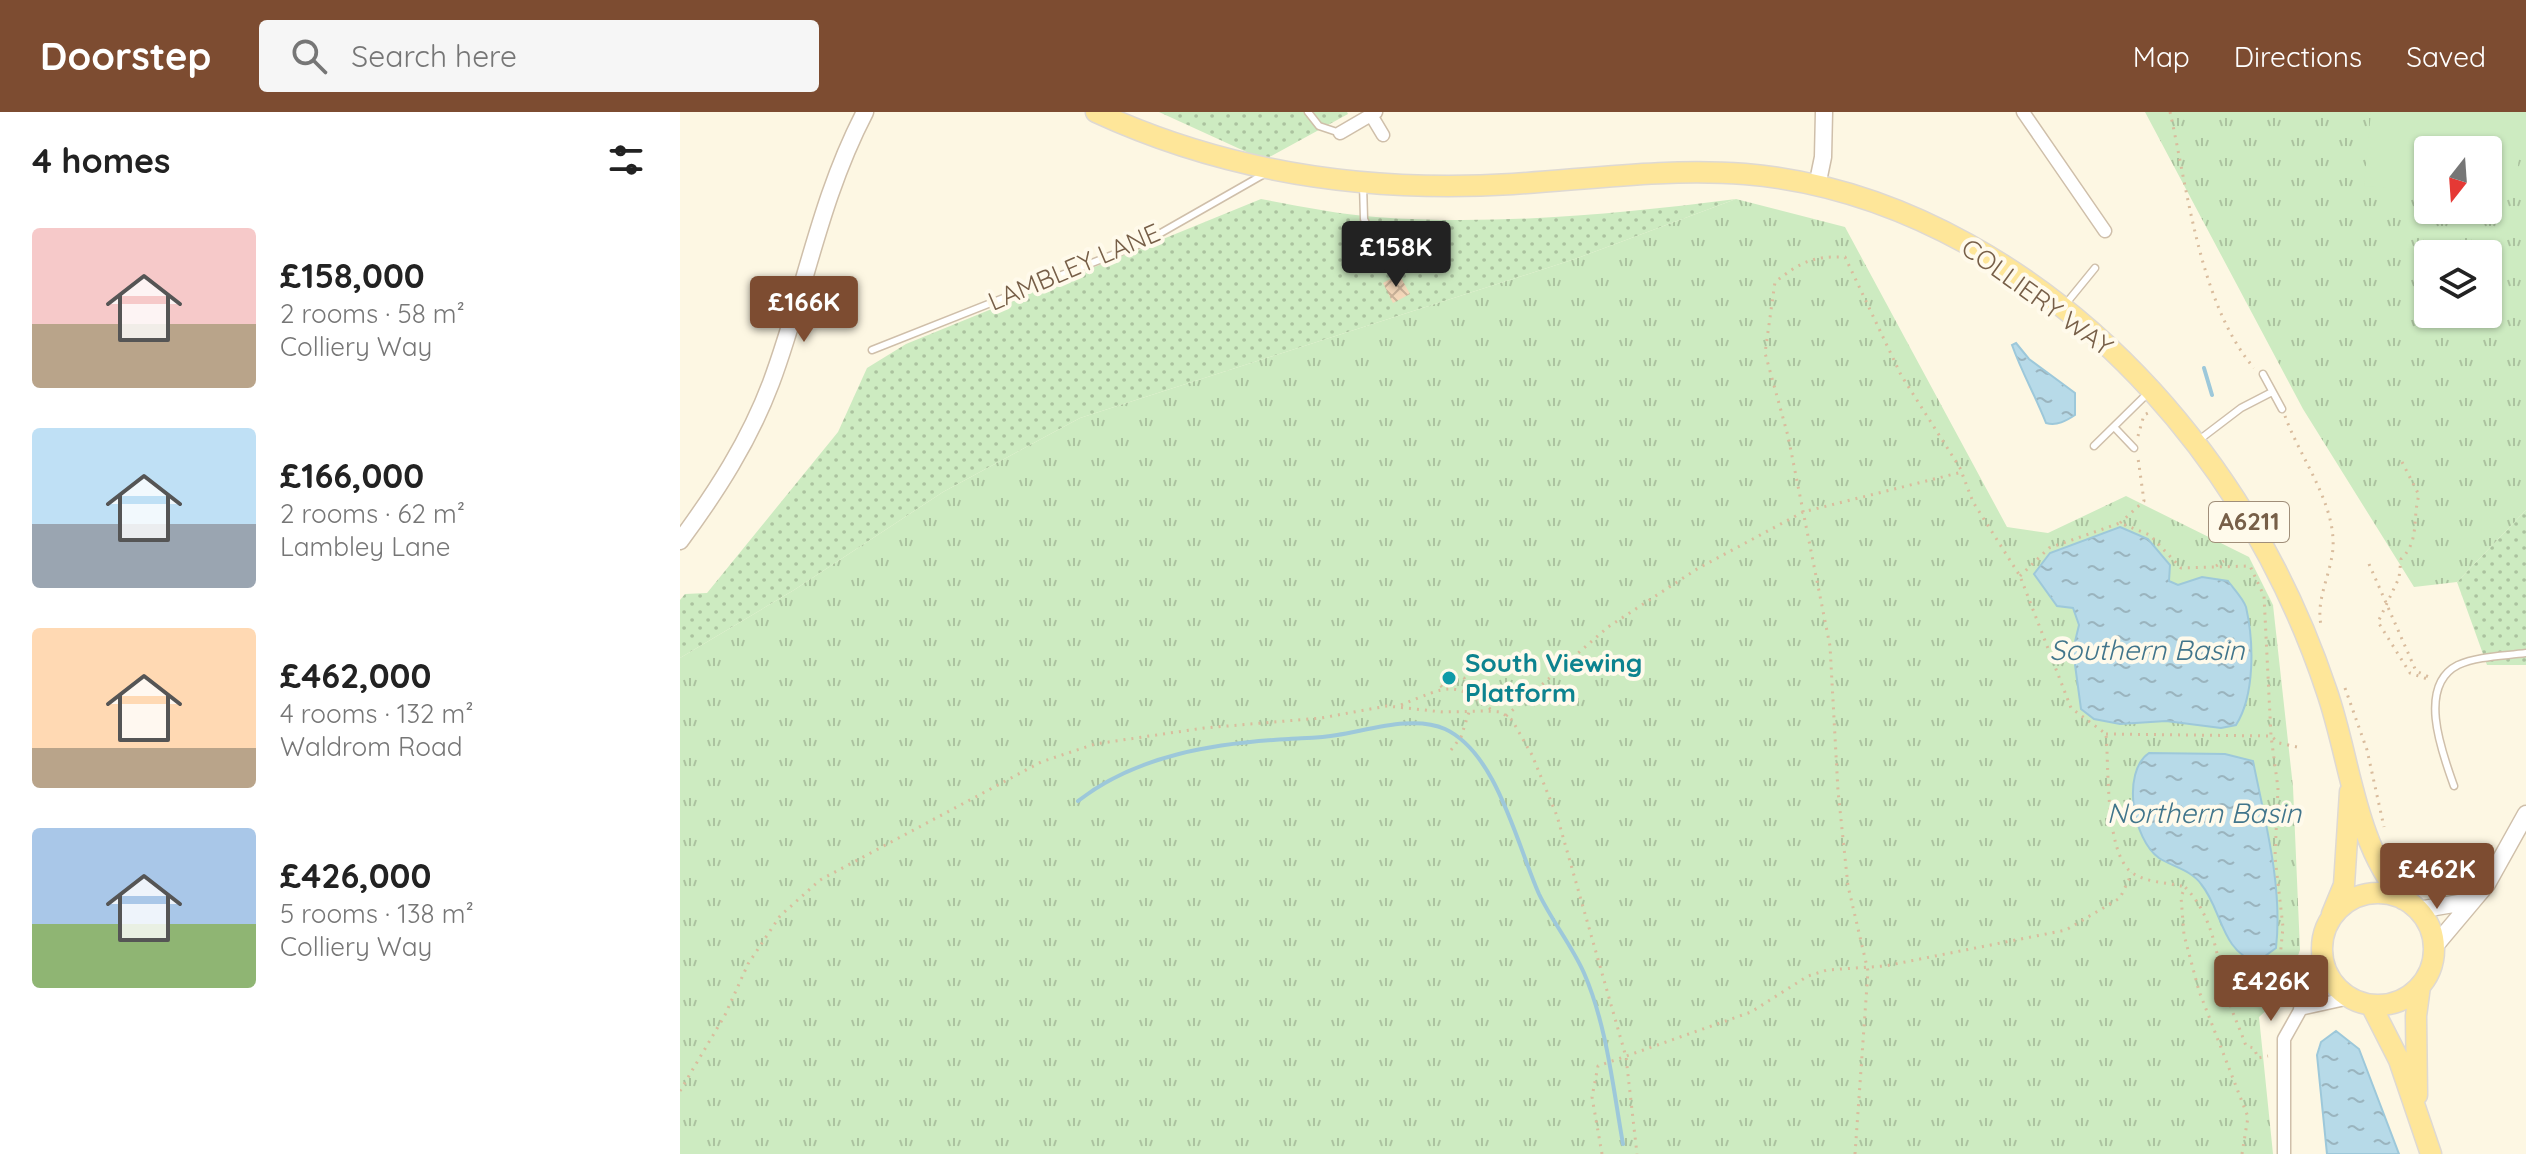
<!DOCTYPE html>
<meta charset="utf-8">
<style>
:root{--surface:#fff;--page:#f6f6f6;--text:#222;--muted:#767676;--accent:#7d4c31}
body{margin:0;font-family:Quicksand,sans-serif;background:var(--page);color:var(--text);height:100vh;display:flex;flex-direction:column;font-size:30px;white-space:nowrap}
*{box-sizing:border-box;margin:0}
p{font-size:26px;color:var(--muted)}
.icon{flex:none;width:44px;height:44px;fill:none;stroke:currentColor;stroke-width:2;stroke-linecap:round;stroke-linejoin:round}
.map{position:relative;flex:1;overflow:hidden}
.drawer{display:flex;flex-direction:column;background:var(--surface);width:680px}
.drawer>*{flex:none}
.needle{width:52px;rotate:197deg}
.controls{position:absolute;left:1734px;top:24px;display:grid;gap:16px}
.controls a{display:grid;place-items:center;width:88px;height:88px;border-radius:8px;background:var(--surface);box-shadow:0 2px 6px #0004;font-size:40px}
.price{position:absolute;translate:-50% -68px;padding:0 18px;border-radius:8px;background:var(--accent);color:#fff;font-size:26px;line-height:52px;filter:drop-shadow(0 2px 4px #0008)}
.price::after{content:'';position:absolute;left:50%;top:48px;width:24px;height:18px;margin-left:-12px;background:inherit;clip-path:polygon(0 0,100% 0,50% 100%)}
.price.on{background:#222;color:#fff}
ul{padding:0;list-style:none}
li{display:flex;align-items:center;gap:24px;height:200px;padding:0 32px}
li span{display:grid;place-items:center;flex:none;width:224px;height:160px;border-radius:8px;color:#555}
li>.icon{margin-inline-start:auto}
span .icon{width:96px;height:96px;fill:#fffc;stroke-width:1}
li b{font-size:34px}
h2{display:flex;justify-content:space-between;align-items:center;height:96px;padding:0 32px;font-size:34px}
header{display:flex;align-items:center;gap:48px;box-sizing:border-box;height:112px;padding:0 40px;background:var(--accent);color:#fff}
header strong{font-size:38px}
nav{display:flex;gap:44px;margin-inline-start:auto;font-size:28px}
.search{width:560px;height:72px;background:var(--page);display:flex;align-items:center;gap:20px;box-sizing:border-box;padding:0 28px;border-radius:8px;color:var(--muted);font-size:30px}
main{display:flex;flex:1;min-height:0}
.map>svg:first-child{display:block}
.grass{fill:url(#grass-dots)}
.park{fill:url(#park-tufts);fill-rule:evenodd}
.pitch{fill:#cdebc1}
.water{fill:url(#water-ripples);stroke:#9dc8da;stroke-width:2}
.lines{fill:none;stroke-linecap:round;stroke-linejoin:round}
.stream{stroke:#9dc8da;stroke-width:4}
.building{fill:url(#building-cross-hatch)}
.service-casing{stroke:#cfbfaa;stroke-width:9}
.minor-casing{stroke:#cfbfaa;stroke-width:15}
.tertiary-casing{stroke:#cfbfaa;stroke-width:19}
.primary-casing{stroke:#ded9d3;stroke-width:23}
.path{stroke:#d9bc9d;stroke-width:3;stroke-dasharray:2 6;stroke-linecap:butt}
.service{stroke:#fff;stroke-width:6}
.minor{stroke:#fff;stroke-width:12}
.tertiary{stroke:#fff;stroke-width:16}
.primary{stroke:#fee699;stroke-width:20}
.culture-dot{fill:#0f9aa8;stroke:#fffaeb;stroke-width:3}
.labels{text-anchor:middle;stroke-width:8;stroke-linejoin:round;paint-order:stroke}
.shield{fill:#fffaeb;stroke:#a08e79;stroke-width:2}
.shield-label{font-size:24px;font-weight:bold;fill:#775f48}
.street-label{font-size:26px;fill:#775f48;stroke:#fffaeb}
.culture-label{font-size:26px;font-weight:bold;fill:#0d838f;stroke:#fffaeb;text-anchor:start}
.water-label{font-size:28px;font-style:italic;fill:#41758b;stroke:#fffaeb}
</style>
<header>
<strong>Doorstep</strong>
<div class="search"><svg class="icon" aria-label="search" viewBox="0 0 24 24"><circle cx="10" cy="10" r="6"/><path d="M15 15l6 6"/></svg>Search here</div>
<nav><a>Map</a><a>Directions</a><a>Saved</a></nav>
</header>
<main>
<section class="drawer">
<h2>4 homes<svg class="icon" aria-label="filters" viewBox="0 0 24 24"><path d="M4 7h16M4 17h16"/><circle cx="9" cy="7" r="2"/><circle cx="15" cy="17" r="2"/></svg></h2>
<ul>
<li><span style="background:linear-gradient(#f6c9c9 60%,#b9a48a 0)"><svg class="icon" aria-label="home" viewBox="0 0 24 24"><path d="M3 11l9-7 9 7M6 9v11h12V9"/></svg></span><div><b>£158,000</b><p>2 rooms · 58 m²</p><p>Colliery Way</p></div></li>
<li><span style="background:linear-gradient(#bfe0f5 60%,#9aa5b1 0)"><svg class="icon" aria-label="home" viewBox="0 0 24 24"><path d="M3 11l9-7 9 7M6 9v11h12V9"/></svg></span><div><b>£166,000</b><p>2 rooms · 62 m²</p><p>Lambley Lane</p></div></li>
<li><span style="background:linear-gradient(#ffd9b3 75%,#b9a48a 0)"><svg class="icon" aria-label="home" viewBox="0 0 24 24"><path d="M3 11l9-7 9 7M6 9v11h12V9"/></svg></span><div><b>£462,000</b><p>4 rooms · 132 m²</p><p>Waldrom Road</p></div></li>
<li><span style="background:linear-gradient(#a9c7e8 60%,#8fb573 0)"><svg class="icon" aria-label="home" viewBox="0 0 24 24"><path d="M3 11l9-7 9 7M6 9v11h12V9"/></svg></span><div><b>£426,000</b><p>5 rooms · 138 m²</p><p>Colliery Way</p></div></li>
</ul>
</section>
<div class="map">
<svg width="1846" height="1042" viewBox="0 0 1846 1042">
<defs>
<pattern id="grass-dots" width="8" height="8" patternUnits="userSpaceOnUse" patternTransform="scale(2)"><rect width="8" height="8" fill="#cdebc1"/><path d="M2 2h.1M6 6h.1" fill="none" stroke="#abc29f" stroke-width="1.8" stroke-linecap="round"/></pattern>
<pattern id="park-tufts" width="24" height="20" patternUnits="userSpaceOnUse" patternTransform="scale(2)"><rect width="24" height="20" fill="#cdebc1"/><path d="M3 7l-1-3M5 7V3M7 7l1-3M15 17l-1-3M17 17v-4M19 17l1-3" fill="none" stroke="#abc29f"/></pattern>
<pattern id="water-ripples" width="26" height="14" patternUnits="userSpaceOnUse" patternTransform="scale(2)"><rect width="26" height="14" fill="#b7dae8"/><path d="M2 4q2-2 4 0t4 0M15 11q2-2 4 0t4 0" fill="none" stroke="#9ab4be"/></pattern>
<pattern id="building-cross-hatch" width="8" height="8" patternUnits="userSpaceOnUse" patternTransform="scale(2)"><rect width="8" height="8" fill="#f4d8ba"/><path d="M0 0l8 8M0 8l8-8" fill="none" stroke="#cab299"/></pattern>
</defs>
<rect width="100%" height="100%" fill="#fdf7e3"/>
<path class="grass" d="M479 0H667L668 2 584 48Z
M581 87C619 94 657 102 696 105 815 114 938 102 1056 87L895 147 400 306 263 380 114 478 0 546V488L5 482 27 481 158 320 187 256 226 232Z
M1846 398V553H1807L1777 470Z"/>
<path class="park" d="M1465 0H1846V398L1777 470 1734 475 1623 297ZM1748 38H1808V98H1748ZM1748 142H1808V202H1748Z
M1056 87 1165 115 1327 415 1368 421 1446 384 1569 445 1593 493 1613 675 1620 838 1605 881 1579 905 1593 1042H0V546L114 478 263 380 400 306 895 147Z"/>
<path class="pitch" d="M1691 0H1843L1835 86 1808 84V38H1748V79L1684 74Z"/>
<path class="water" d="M1336 231 1349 247 1395 281V303C1386 309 1377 314 1366 311 1355 283 1342 261 1332 233Z
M1440 415 1468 427 1490 453 1489 469 1498 473 1522 465 1548 469C1553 476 1563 486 1566 495 1574 530 1575 583 1556 613L1541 616 1486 609 1440 612 1414 607 1401 597 1393 538 1399 513 1393 496 1377 494 1354 462 1370 441Z
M1469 641 1545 642 1573 649C1585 709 1603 775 1596 836L1577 850C1541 840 1542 797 1521 772 1511 758 1493 755 1479 746 1453 728 1441 660 1469 641Z
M1656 919 1679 937 1719 1042H1647L1637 943 1641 930Z"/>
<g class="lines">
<path class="stream" d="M1524 256 1532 283
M398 689C457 643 535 631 609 627 625 626 642 626 657 623 689 618 734 603 765 617 817 641 837 733 859 782 872 809 892 834 904 861 927 914 933 976 943 1032"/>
</g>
<path class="building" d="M719 162 730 182 713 191 703 171Z"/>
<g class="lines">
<defs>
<path id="service" d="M628 0 639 14 660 21
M683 72 684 107 707 155
M1384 194 1415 156
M192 238 465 130 586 61
M1583 262 1602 297
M1435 316 1454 336
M1519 328 1561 296 1592 280
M1414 334 1469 280
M1774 674C1763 643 1736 574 1778 553 1798 544 1824 544 1846 541"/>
<path id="minor" d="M1343 0 1425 119
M691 3 703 23
M660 21 696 0
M1620 897 1670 886
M1604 1042V927L1645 854"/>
<path id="tertiary" d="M1137 74 1143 45 1144 0
M0 429C37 379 69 329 91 271 125 180 139 88 185 0
M1738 798 1791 789
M1754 835 1807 772 1846 702"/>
<path id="primary" d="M416 0C548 61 688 81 833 72 910 67 987 56 1065 62 1222 75 1367 164 1472 279 1551 366 1610 469 1647 580 1671 650 1674 729 1723 787
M1642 837a56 56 0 1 1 112 0a56 56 0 1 1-112 0Z
M1652 802 1664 773 1670 680
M1691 893 1719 948 1751 1042
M1737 983 1736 904 1740 874"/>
</defs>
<use href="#service" class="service-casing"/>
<use href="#minor" class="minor-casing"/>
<use href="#tertiary" class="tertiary-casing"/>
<use href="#primary" class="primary-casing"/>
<path class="path" d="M1490 0C1508 79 1520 193 1574 256
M1605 304C1619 343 1651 385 1653 427 1655 456 1635 484 1641 513
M1458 324 1464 303 1470 300
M1722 350 1739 383C1732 407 1740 429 1721 447L1719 466 1698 510 1730 561 1750 568
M1440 411 1464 389 1458 346
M1689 452 1736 559 1751 566
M1536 454 1544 449
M1340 464 1369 436 1440 411 1470 423 1501 456 1570 454 1584 484 1591 624 1598 676 1595 745 1603 815 1600 846 1590 856 1568 854 1543 859
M762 575 759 572 771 563 784 566 789 579
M1665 576 1687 638 1704 715
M721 593C768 574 774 567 814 600
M826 604 928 515 1017 457 1123 400 1282 360
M1426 622 1591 624 1599 631 1617 635
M771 638 781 625 789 600
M0 979 45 903 68 852 100 804 140 768 361 650 415 632 524 616 641 606 707 594 763 600 806 599 821 600 832 608 852 643 877 704 946 945 957 1042
M922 1042 912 985 918 954 1071 900 1128 864 1147 858 1205 854 1386 818 1440 786 1452 761
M1175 1042 1188 859 1168 774 1158 679 1150 534 1108 324 1085 241 1095 170C1121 150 1132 144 1165 145L1221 263 1280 356 1293 390 1340 464 1391 596 1426 622C1429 655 1425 739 1451 760 1465 771 1488 770 1505 775
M1562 1042 1568 1005 1519 879 1504 823 1501 785 1505 775C1532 803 1536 838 1544 874 1549 894 1559 914 1566 934L1574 936 1578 946 1588 944"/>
<use href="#service" class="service"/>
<use href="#minor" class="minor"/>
<use href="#tertiary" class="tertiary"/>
<use href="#primary" class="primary"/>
</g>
<circle class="culture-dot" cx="769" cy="566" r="8"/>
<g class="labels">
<rect class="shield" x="1529" y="390" width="80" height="40" rx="6"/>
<g class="shield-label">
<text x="1569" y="418">A6211</text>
</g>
<g class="street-label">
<text transform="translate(394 155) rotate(-23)" y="9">LAMBLEY LANE</text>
<text transform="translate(1357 185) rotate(36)" y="9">COLLIERY WAY</text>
</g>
<g class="culture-label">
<text x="785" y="560">South Viewing<tspan x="785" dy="30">Platform</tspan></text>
</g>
<g class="water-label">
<text x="1467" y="548">Southern Basin</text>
<text x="1524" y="711">Northern Basin</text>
</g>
</g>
</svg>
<div class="controls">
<a><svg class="needle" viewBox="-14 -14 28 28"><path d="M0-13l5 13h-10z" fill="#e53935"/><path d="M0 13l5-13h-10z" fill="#767676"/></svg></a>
<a><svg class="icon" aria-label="layers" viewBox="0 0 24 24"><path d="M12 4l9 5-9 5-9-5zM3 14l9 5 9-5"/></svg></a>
</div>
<b class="price on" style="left:716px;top:177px">£158K</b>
<b class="price" style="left:124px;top:232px">£166K</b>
<b class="price" style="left:1757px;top:799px">£462K</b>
<b class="price" style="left:1591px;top:911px">£426K</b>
</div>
</main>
